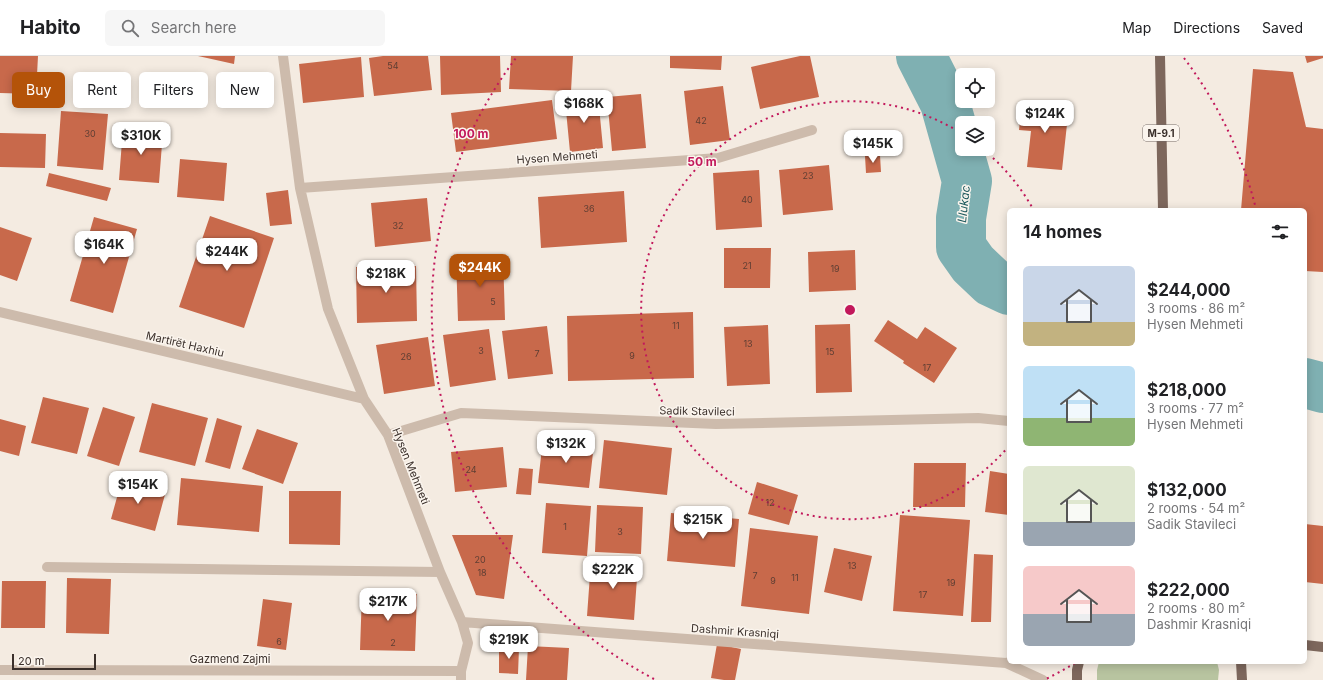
<!DOCTYPE html>
<meta charset="utf-8">
<style>
:root{--surface:#fff;--page:#f6f6f6;--text:#202124;--muted:#757577;--line:#e0e0e0;--accent:#b45309}
body{margin:0;font-family:Inter,sans-serif;background:var(--page);color:var(--text);height:100vh;display:flex;flex-direction:column;font-size:15px;white-space:nowrap}
*{box-sizing:border-box;margin:0}
p{font-size:13px;color:var(--muted)}
.icon{flex:none;width:22px;height:22px;fill:none;stroke:currentColor;stroke-width:2;stroke-linecap:round;stroke-linejoin:round}
.map{position:relative;flex:1;overflow:hidden}
.drawer{position:absolute;left:1007px;top:152px;width:300px;height:456px;display:flex;flex-direction:column;background:var(--surface);border-radius:6px;box-shadow:0 2px 10px #0003}
.drawer>*{flex:none}
.hud{position:absolute;left:12px;top:16px;width:380px;height:36px;display:flex;gap:8px}
.tools{position:absolute;left:955px;top:12px;display:grid;gap:8px}
.tools a{display:grid;place-items:center;width:40px;height:40px;border-radius:6px;background:var(--surface);box-shadow:0 2px 10px #0003;font-size:20px}
.scale{position:absolute;left:12px;bottom:10px;width:84px;box-sizing:border-box;padding-left:4px;border:2px solid #3b302b;border-top:0;font-size:11px;line-height:14px;white-space:nowrap;color:#3b302b;-webkit-text-stroke:3px #fbf5ee;paint-order:stroke}
.price{position:absolute;translate:-50% -34px;padding:0 9px;border-radius:8px;background:#fff;color:#222;font-size:13px;line-height:26px;filter:drop-shadow(0 1px 2px #0008)}
.price::after{content:'';position:absolute;left:50%;top:24px;width:12px;height:9px;margin-left:-6px;background:inherit;clip-path:polygon(0 0,100% 0,50% 100%)}
.price.active{background:var(--accent);color:#fff}
ul{padding:0;list-style:none}
li{display:flex;align-items:center;gap:12px;height:100px;padding:0 16px}
li span{display:grid;place-items:center;flex:none;width:112px;height:80px;border-radius:6px;color:#555}
li>.icon{margin-inline-start:auto}
span .icon{width:48px;height:48px;fill:#fffc;stroke-width:1}
li b{font-size:17px}
h2{display:flex;justify-content:space-between;align-items:center;height:48px;padding:0 16px;font-size:17px}
.tag{padding:0 14px;border-radius:6px;background:var(--surface);box-shadow:0 2px 10px #0003;font-size:14px;line-height:36px}
.tag.active{background:var(--accent);color:#fff}
header{display:flex;align-items:center;gap:24px;box-sizing:border-box;height:56px;padding:0 20px;background:var(--surface);border-bottom:1px solid var(--line)}
header strong{font-size:19px}
nav{display:flex;gap:22px;margin-inline-start:auto;font-size:14px}
.search{width:280px;height:36px;background:var(--page);display:flex;align-items:center;gap:10px;box-sizing:border-box;padding:0 14px;border-radius:6px;color:var(--muted);font-size:15px}
.map>svg:first-child{display:block}
.green{fill:#b8c4a0}
.lines{fill:none;stroke-linecap:round;stroke-linejoin:round}
.river{stroke:#7fb0b2;stroke-width:50}
.building{fill:#c8694b}
.street{stroke:#cdbbac;stroke-width:10}
.primary{stroke:#7d675c;stroke-width:10}
.ring{fill:none;stroke:#c2185b;stroke-width:2;stroke-dasharray:2 4}
.labels{text-anchor:middle;stroke-width:3;stroke-linejoin:round;paint-order:stroke}
.number-label{font-size:9px;fill:#5e3e33}
.shield{fill:#fbf5ee;stroke:#756b66;stroke-width:1}
.shield-label{font-size:10px;font-weight:bold;fill:#3b302b}
.street-label{font-size:11px;fill:#3b302b;stroke:#fbf5ee}
.water-label{font-size:12px;font-style:italic;fill:#1f5a5e;stroke:#fbf5ee}
.centre{fill:#c2185b;stroke:#fbf5ee;stroke-width:2}
.ring-label{font-size:12px;text-anchor:middle;font-weight:bold;fill:#c2185b;stroke:#fbf5ee;stroke-width:3;stroke-linejoin:round;paint-order:stroke}
</style>
<header>
<strong>Habito</strong>
<div class="search"><svg class="icon" aria-label="search" viewBox="0 0 24 24"><circle cx="10" cy="10" r="6"/><path d="M15 15l6 6"/></svg>Search here</div>
<nav><a>Map</a><a>Directions</a><a>Saved</a></nav>
</header>
<div class="map">
<svg width="1323" height="624" viewBox="0 0 1323 624">
<rect width="100%" height="100%" fill="#f4ebe1"/>
<path class="green" d="M1099 606H1217L1219 614 1218 624H1097V614Z"/>
<g class="lines">
<path class="river" d="M921 0 945 47 967 125 961 162V191L973 208 992 226 1009 234
M1305 327 1323 332"/>
</g>
<path class="building" d="M0 0H38L36 38 0 37Z
M198 0H235L234 8Z
M383 0H428L432 34 374 40 369 2Z
M440 0H500L501 36 441 39Z
M511 0H573L571 35 509 33Z
M670 0H722L721 14 670 12Z
M800 0H810L819 41 760 53 751 11Z
M1305 0H1323V2L1307 7Z
M361 1 364 41 303 47 299 8Z
M1253 13 1293 16 1306 71 1323 73V216L1305 215V154H1241Z
M723 30 730 84 690 89 684 35Z
M641 38 646 92 612 95 607 41Z
M598 40 603 92 570 96 565 44Z
M552 44 557 83 456 96 451 57Z
M1022 45 1069 50 1062 114 1027 111 1031 75 1019 74Z
M61 55 108 58 103 114 57 110Z
M123 72 163 75 159 127 119 124Z
M0 77 46 78 45 112 0 111Z
M880 99 881 116 866 117 865 100Z
M180 103 227 107 224 145 177 141Z
M829 109 833 154 783 159 779 114Z
M759 114 762 171 716 174 713 117Z
M49 117 111 132 107 145 46 130Z
M288 134 292 168 270 170 266 137Z
M624 135 627 186 541 192 538 141Z
M427 142 431 185 375 191 371 147Z
M210 160 274 182 244 272 179 251Z
M94 161 137 173 113 257 70 245Z
M0 171 32 182 17 225 0 219Z
M724 192H771L770 232H724Z
M855 194 856 234 809 236 808 196Z
M503 199 505 264 458 265 456 200Z
M416 210 417 265 357 267 356 211Z
M693 256 694 322 568 325 567 260Z
M888 264 917 283 925 271 957 292 934 327 903 307 904 305 874 285Z
M850 268 852 336 816 337 815 269Z
M768 269 770 328 727 330 724 271Z
M547 270 553 318 508 323 502 275Z
M489 273 496 324 450 331 443 279Z
M428 281 435 330 384 338 376 289Z
M43 341 89 352 77 398 31 387Z
M152 347 208 362 195 410 139 396Z
M103 351 135 361 119 410 87 400Z
M217 362 242 370 230 413 205 406Z
M0 363 26 370 19 400 0 395Z
M257 373 298 387 283 428 242 413Z
M543 383 594 388 589 432 538 427Z
M604 384 672 392 667 439 599 432Z
M503 391 507 431 455 436 451 396Z
M914 407H966L965 451H913Z
M519 412 533 413 531 439 516 438Z
M990 415 1009 418V459L985 456Z
M181 422 263 430 259 476 177 469Z
M122 423 166 435 155 475 111 463Z
M757 426 798 439 789 469 748 458Z
M289 435H341L340 489 289 488Z
M546 447 591 450 587 500 542 497Z
M597 449 643 451 641 498 595 496Z
M671 457 739 463 735 511 667 505Z
M900 459 970 464 963 560 893 555Z
M1305 468 1323 470V528L1305 526Z
M750 472 818 480 809 558 741 550Z
M452 479H513L504 543 476 539Z
M834 492 872 500 862 545 824 536Z
M974 498 993 499 991 566H971Z
M591 505 638 508 634 564 587 560Z
M67 522 111 523 109 578 66 577Z
M2 525H46L45 572H1Z
M362 536 417 538 415 595 360 594Z
M263 543 292 547 286 594 257 590Z
M717 588 741 593 735 624H724L711 622Z
M528 590 569 592 567 624H526Z
M499 591 519 592 518 618 499 617Z"/>
<g class="lines">
<path class="street" d="M283 0 300 132 328 253 364 343 388 379 440 516 462 566 468 587 461 615V624
M300 132 718 102 812 74
M0 256 364 343
M388 379 461 357 716 368 978 362 1009 365
M47 511 440 516
M462 566 1006 607 1011 606
M1006 607 1043 624
M0 614 461 615"/>
<path class="primary" d="M1160 0 1163 154
M1305 589 1323 591
M1241 606 1242 624
M1077 624V614L1079 606"/>
</g>
<g class="ring">
<path d="M1009 390A209 209 0 1 1 961 77M984 94A209 209 0 0 1 1033 153"/>
<path d="M1075 607A418 418 0 0 1 1046 623M654 623A418 418 0 0 1 516 2M1184 2A418 418 0 0 1 1256 153"/>
</g>
<g class="labels">
<g class="number-label">
<text x="393" y="13">54</text>
<text x="701" y="68">42</text>
<text x="90" y="81">30</text>
<text x="808" y="123">23</text>
<text x="747" y="147">40</text>
<text x="589" y="156">36</text>
<text x="398" y="173">32</text>
<text x="747" y="213">21</text>
<text x="835" y="216">19</text>
<text x="493" y="249">5</text>
<text x="676" y="273">11</text>
<text x="748" y="291">13</text>
<text x="481" y="298">3</text>
<text x="830" y="299">15</text>
<text x="537" y="301">7</text>
<text x="632" y="303">9</text>
<text x="406" y="304">26</text>
<text x="927" y="315">17</text>
<text x="471" y="417">24</text>
<text x="770" y="450">12</text>
<text x="565" y="474">1</text>
<text x="620" y="479">3</text>
<text x="480" y="507">20</text>
<text x="852" y="513">13</text>
<text x="482" y="520">18</text>
<text x="755" y="523">7</text>
<text x="795" y="525">11</text>
<text x="773" y="528">9</text>
<text x="951" y="530">19</text>
<text x="923" y="542">17</text>
<text x="279" y="589">6</text>
<text x="393" y="590">2</text>
</g>
<rect class="shield" x="1143" y="69" width="36" height="16" rx="3"/>
<g class="shield-label">
<text x="1161" y="81">M-9.1</text>
</g>
<g class="street-label">
<text transform="translate(557 101) rotate(-4)" y="4">Hysen Mehmeti</text>
<text transform="translate(185 288) rotate(13)" y="4">Martirët Haxhiu</text>
<text transform="translate(697 355) rotate(1)" y="4">Sadik Stavileci</text>
<text transform="translate(411 410) rotate(68)" y="4">Hysen Mehmeti</text>
<text transform="translate(735 575) rotate(4)" y="4">Dashmir Krasniqi</text>
<text x="230" y="607">Gazmend Zajmi</text>
</g>
<g class="water-label">
<text transform="translate(964 148) rotate(-84)" y="4">Llukac</text>
</g>
</g>
<circle cx="850" cy="254" r="6" class="centre"/>
<g class="ring-label">
<text x="471" y="82">100 m</text>
<text x="702" y="110">50 m</text>
</g>
</svg>
<div class="tools">
<a><svg class="icon" aria-label="locate" viewBox="0 0 24 24"><circle cx="12" cy="12" r="6"/><path d="M12 2v4M12 18v4M2 12h4M18 12h4"/></svg></a>
<a><svg class="icon" aria-label="layers" viewBox="0 0 24 24"><path d="M12 4l9 5-9 5-9-5zM3 14l9 5 9-5"/></svg></a>
</div>
<div class="scale">20 m</div>
<b class="price" style="left:584px;top:68px">$168K</b>
<b class="price" style="left:1045px;top:78px">$124K</b>
<b class="price" style="left:141px;top:100px">$310K</b>
<b class="price" style="left:873px;top:108px">$145K</b>
<b class="price" style="left:104px;top:209px">$164K</b>
<b class="price" style="left:227px;top:216px">$244K</b>
<b class="price active" style="left:480px;top:232px">$244K</b>
<b class="price" style="left:386px;top:238px">$218K</b>
<b class="price" style="left:566px;top:408px">$132K</b>
<b class="price" style="left:138px;top:449px">$154K</b>
<b class="price" style="left:703px;top:484px">$215K</b>
<b class="price" style="left:613px;top:534px">$222K</b>
<b class="price" style="left:388px;top:566px">$217K</b>
<b class="price" style="left:509px;top:604px">$219K</b>
<div class="hud">
<a class="tag active">Buy</a>
<a class="tag">Rent</a>
<a class="tag">Filters</a>
<a class="tag">New</a>
</div>
<section class="drawer">
<h2>14 homes<svg class="icon" aria-label="filters" viewBox="0 0 24 24"><path d="M4 7h16M4 17h16"/><circle cx="9" cy="7" r="2"/><circle cx="15" cy="17" r="2"/></svg></h2>
<ul>
<li><span style="background:linear-gradient(#c9d6e8 70%,#c2b280 0)"><svg class="icon" aria-label="home" viewBox="0 0 24 24"><path d="M3 11l9-7 9 7M6 9v11h12V9"/></svg></span><div><b>$244,000</b><p>3 rooms · 86 m²</p><p>Hysen Mehmeti</p></div></li>
<li><span style="background:linear-gradient(#bfe0f5 65%,#8fb573 0)"><svg class="icon" aria-label="home" viewBox="0 0 24 24"><path d="M3 11l9-7 9 7M6 9v11h12V9"/></svg></span><div><b>$218,000</b><p>3 rooms · 77 m²</p><p>Hysen Mehmeti</p></div></li>
<li><span style="background:linear-gradient(#dfe7d0 70%,#9aa5b1 0)"><svg class="icon" aria-label="home" viewBox="0 0 24 24"><path d="M3 11l9-7 9 7M6 9v11h12V9"/></svg></span><div><b>$132,000</b><p>2 rooms · 54 m²</p><p>Sadik Stavileci</p></div></li>
<li><span style="background:linear-gradient(#f6c9c9 60%,#9aa5b1 0)"><svg class="icon" aria-label="home" viewBox="0 0 24 24"><path d="M3 11l9-7 9 7M6 9v11h12V9"/></svg></span><div><b>$222,000</b><p>2 rooms · 80 m²</p><p>Dashmir Krasniqi</p></div></li>
</ul>
</section>
</div>
